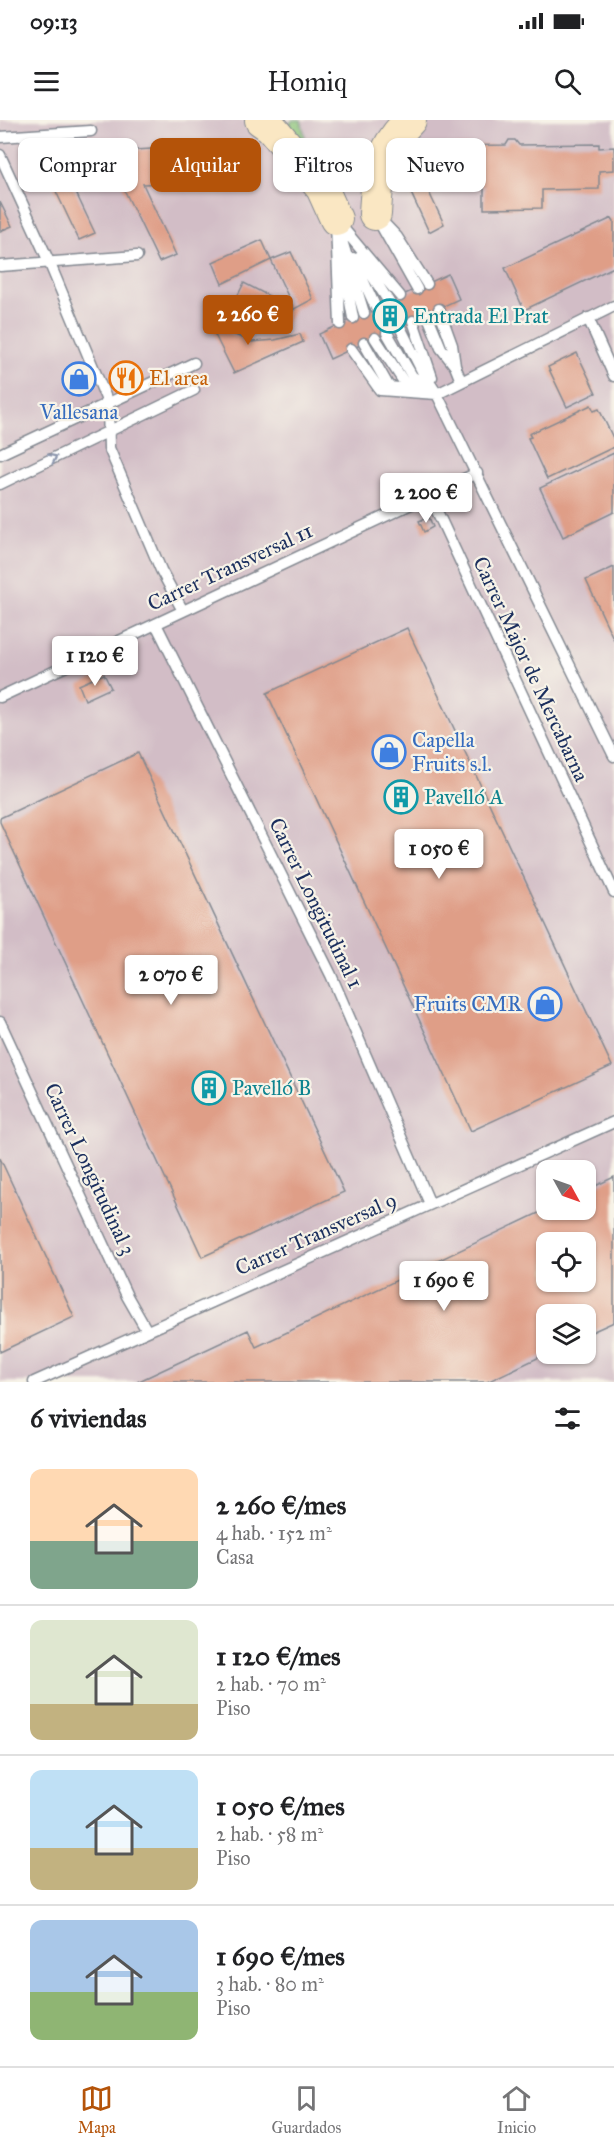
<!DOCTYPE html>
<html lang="es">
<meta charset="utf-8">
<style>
:root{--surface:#fff;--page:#f2f2f2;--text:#202124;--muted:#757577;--line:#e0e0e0;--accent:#b45309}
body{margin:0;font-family:"IM FELL Great Primer",serif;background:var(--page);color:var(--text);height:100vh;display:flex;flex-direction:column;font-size:22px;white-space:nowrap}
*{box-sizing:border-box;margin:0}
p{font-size:20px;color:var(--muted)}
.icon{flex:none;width:33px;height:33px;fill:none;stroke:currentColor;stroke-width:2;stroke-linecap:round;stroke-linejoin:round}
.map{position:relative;height:1262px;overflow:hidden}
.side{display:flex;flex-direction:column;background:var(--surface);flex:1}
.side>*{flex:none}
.top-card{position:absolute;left:18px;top:18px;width:579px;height:54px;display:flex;gap:12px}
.needle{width:39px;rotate:130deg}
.tools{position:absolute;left:536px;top:1040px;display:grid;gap:12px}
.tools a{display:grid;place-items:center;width:60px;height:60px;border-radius:12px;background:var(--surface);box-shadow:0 2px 4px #0004;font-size:30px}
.price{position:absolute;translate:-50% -51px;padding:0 14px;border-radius:6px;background:#fff;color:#222;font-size:20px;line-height:39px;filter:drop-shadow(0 2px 3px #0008)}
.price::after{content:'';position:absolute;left:50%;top:36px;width:18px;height:14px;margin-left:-9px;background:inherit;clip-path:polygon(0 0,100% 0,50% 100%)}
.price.on{background:var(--accent);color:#fff}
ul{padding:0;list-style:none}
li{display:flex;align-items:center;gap:18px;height:150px;padding:0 30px}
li+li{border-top:2px solid var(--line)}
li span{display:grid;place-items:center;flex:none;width:168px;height:120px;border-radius:12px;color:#555}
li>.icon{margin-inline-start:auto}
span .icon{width:72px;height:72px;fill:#fffc;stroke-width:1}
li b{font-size:26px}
h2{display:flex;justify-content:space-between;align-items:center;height:72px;padding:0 30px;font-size:26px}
.tag{padding:0 21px;border-radius:12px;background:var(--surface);box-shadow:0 2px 4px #0004;font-size:21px;line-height:54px}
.tag.on{background:var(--accent);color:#fff}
.status{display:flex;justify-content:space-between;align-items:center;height:42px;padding:0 30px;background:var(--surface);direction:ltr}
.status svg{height:16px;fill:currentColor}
header{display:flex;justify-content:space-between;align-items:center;height:78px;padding:0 30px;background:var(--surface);font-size:27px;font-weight:600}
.dock{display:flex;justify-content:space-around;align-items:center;height:84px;border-top:2px solid var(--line);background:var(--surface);font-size:16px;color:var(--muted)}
.dock a{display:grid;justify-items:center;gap:3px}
.dock .on{color:var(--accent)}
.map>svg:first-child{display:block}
.industrial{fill:#d2bdc6;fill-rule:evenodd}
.green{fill:#8ac378;stroke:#52796b;stroke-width:1.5}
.building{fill:#df9e87;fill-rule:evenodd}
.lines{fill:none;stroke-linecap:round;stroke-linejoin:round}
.service-casing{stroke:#848991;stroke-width:13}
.secondary-casing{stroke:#848991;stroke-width:34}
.service{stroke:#fff;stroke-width:10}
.secondary{stroke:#fae7c3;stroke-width:32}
.oneway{stroke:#8d97ae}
.labels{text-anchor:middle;stroke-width:4.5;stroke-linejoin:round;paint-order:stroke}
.culture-label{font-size:21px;fill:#0d838f;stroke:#f7f3e8;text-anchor:start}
.food-label{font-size:21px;fill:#c56008;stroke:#f7f3e8;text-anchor:start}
.shop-label{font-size:21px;fill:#366cbe;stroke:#f7f3e8}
.street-label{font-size:21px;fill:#1b2f5e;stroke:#f7f3e8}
</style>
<div class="status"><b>09:13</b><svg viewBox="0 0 49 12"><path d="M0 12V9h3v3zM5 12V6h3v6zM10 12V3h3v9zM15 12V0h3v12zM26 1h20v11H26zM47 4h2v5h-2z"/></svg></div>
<header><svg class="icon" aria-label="menu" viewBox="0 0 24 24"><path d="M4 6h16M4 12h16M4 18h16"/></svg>Homiq<svg class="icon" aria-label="search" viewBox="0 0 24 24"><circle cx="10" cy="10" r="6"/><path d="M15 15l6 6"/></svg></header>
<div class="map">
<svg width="614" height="1262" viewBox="0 0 614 1262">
<rect width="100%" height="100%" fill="#f7f3e8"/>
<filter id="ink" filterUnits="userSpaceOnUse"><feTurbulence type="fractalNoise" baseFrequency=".0167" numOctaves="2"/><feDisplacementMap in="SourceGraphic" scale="12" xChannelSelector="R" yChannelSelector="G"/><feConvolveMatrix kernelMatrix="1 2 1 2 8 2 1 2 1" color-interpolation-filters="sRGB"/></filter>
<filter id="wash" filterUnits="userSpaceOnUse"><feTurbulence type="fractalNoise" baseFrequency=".008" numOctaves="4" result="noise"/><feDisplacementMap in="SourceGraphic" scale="24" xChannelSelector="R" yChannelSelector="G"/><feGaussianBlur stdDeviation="1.35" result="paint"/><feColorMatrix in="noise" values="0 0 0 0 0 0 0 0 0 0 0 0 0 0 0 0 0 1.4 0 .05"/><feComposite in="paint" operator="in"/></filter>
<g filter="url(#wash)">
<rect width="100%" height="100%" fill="#ede3c4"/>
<path class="industrial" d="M0 0H614V1262H0ZM546 1050H585V1089H546ZM546 1122H585V1161H546ZM546 1194H585V1233H546Z"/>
<path class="green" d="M293 0H301L306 22 304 23 287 6Z"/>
<g id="blocks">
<path class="building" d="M509 20H515L519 25 599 24V28L614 27V50L599 51V69L542 70V88L484 89V66H450L449 50 441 46 438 39 442 29 449 26 506 25Z
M166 28 168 63 143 64 176 135 159 142 106 32Z
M69 58 95 113 79 120 53 65Z
M426 66 444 104 429 112 411 73Z
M0 82 12 106 0 111Z
M612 98 614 101V147L524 190 505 148Z
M262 120 271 140 291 132 313 179 294 189 283 210 233 185 244 163 294 189 271 140 222 164 213 142Z
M448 154 459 179 330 239 319 214Z
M213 194 230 213 252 222 275 220 300 214 303 222 234 253 206 197Z
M577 233 596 273 567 287 548 247Z
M591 285 594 291 599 289 614 320V327L547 359 528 318 531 317 529 314Z
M614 333V392L563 417 540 368Z
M429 397 433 407 424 412 419 401Z
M614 447V520L586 460Z
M407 508 612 946 471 1011 267 573Z
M104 554 111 568 85 580 79 565Z
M138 633 344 1072 202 1137 0 702V698Z
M0 1038 74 1197 0 1232Z
M614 1057V1202L585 1215V1194H546V1234L487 1262H137L248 1210 256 1227 547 1089H585V1071ZM546 1122H585V1161H546Z"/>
</g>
</g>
<g filter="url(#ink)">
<use href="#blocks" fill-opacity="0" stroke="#848991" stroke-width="1.5"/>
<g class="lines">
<defs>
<path id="service" d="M0 17 91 11
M0 35 50 144 108 283 109 328 161 450 183 491
M376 95 397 117 427 164
M337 101 400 176
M336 103 340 204
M382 107 417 169
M340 114 364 193
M360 137 389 182
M353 138 376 188
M343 144 353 198
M0 146 137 136
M439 189 452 225 455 246 461 261
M427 194 441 228 455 246
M588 198 614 256
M413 201 432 257
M400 207 422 251 437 274 614 636
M387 213 412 256 425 265
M375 218 404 262 426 270
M364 223 389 267 399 268
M351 229 380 270 437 274
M437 274 614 186
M0 334 194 243
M0 364 194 270
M429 374 614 772
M156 504 331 855 430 1084
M0 577 477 353
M0 902 127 1176 147 1211
M34 1262 614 1002"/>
<path id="secondary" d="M261 0 271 7 322 68 336 99
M375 94C377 54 380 30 410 0"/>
</defs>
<use href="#service" class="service-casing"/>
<use href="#secondary" class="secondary-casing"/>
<use href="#service" class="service"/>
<use href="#secondary" class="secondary"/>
</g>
<defs><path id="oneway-chevron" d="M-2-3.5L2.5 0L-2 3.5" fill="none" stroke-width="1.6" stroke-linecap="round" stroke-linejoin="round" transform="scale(1.5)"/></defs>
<use class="oneway" href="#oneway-chevron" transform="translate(53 338) rotate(-26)"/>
</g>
<defs>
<symbol id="building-ring" viewBox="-11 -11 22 22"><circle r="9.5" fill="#f7f3e8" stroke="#0f9aa8" stroke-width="1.5"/><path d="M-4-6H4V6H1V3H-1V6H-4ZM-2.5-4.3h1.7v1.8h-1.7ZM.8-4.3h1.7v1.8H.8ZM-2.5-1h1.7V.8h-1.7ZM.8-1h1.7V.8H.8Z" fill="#0f9aa8"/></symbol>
<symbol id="restaurant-ring" viewBox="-11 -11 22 22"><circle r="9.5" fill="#f7f3e8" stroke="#e8710a" stroke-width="1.5"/><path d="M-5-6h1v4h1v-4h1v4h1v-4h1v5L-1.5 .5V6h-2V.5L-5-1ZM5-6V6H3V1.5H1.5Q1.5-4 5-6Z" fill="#e8710a"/></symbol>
<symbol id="shop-ring" viewBox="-11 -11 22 22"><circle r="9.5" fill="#f7f3e8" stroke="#3f7fe0" stroke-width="1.5"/><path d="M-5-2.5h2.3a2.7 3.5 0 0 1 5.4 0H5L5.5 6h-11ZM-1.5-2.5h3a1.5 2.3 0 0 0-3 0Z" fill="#3f7fe0"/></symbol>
</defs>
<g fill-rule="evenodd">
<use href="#building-ring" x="371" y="177" width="38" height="38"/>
<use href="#restaurant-ring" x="107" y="239" width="38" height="38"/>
<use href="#shop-ring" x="60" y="240" width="38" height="38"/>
<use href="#shop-ring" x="370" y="613" width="38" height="38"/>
<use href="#building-ring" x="382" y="658" width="38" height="38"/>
<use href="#shop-ring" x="526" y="865" width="38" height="38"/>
<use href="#building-ring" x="190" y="949" width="38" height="38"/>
</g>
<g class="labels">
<g class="culture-label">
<text x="413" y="203">Entrada El Prat</text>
<text x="424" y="684">Pavelló A</text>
<text x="232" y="975">Pavelló B</text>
</g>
<g class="food-label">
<text x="149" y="265">El area</text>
</g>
<g class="shop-label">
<text x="79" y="299">Vallesana</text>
<text x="412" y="627" text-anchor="start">Capella<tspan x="412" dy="24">Fruits s.l.</tspan></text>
<text x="522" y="891" text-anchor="end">Fruits CMR</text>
</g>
<g class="street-label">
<text transform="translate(230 447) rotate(-25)" y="7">Carrer Transversal 11</text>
<text transform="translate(531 549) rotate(65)" y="7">Carrer Major de Mercabarna</text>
<text transform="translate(316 783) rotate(64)" y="7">Carrer Longitudinal 1</text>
<text transform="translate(90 1049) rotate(65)" y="7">Carrer Longitudinal 3</text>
<text transform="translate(316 1114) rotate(-24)" y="7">Carrer Transversal 9</text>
</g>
</g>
</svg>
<div class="tools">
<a><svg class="needle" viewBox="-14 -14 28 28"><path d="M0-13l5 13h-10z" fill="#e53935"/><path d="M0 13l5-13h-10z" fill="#757577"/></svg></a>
<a><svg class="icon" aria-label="locate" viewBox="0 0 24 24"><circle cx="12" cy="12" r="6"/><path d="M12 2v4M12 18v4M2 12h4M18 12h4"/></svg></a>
<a><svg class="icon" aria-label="layers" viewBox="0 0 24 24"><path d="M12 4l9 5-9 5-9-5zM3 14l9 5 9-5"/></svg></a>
</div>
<b class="price on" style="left:248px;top:226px">2 260 €</b>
<b class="price" style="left:426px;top:404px">2 200 €</b>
<b class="price" style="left:95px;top:567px">1 120 €</b>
<b class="price" style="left:439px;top:760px">1 050 €</b>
<b class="price" style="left:171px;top:886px">2 070 €</b>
<b class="price" style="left:444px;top:1192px">1 690 €</b>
<div class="top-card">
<a class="tag">Comprar</a>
<a class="tag on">Alquilar</a>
<a class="tag">Filtros</a>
<a class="tag">Nuevo</a>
</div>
</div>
<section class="side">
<h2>6 viviendas<svg class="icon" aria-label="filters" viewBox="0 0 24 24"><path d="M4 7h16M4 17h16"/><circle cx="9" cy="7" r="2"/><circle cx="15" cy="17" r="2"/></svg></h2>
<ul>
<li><span style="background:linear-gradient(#ffd9b3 60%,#7fa58c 0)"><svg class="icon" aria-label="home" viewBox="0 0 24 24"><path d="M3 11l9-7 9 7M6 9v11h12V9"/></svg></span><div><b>2 260 €/mes</b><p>4 hab. · 152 m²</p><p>Casa</p></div></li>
<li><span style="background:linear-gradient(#dfe7d0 70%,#c2b280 0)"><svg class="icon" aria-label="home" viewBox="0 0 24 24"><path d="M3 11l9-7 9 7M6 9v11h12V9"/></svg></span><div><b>1 120 €/mes</b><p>2 hab. · 70 m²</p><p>Piso</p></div></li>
<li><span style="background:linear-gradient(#bfe0f5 65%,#c2b280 0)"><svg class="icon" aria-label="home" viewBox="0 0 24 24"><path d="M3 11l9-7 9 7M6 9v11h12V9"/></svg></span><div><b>1 050 €/mes</b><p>2 hab. · 58 m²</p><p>Piso</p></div></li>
<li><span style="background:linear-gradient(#a9c7e8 60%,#8fb573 0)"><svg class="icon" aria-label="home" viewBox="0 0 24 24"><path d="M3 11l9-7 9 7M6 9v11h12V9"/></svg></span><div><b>1 690 €/mes</b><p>3 hab. · 80 m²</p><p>Piso</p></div></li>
</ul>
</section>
<nav class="dock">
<a class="on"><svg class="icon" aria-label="map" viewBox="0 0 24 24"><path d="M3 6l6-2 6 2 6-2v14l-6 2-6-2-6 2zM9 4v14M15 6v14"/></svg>Mapa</a>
<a><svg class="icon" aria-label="saved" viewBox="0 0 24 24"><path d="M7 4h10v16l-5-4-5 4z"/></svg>Guardados</a>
<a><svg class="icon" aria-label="home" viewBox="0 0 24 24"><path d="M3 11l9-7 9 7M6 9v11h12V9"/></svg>Inicio</a>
</nav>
